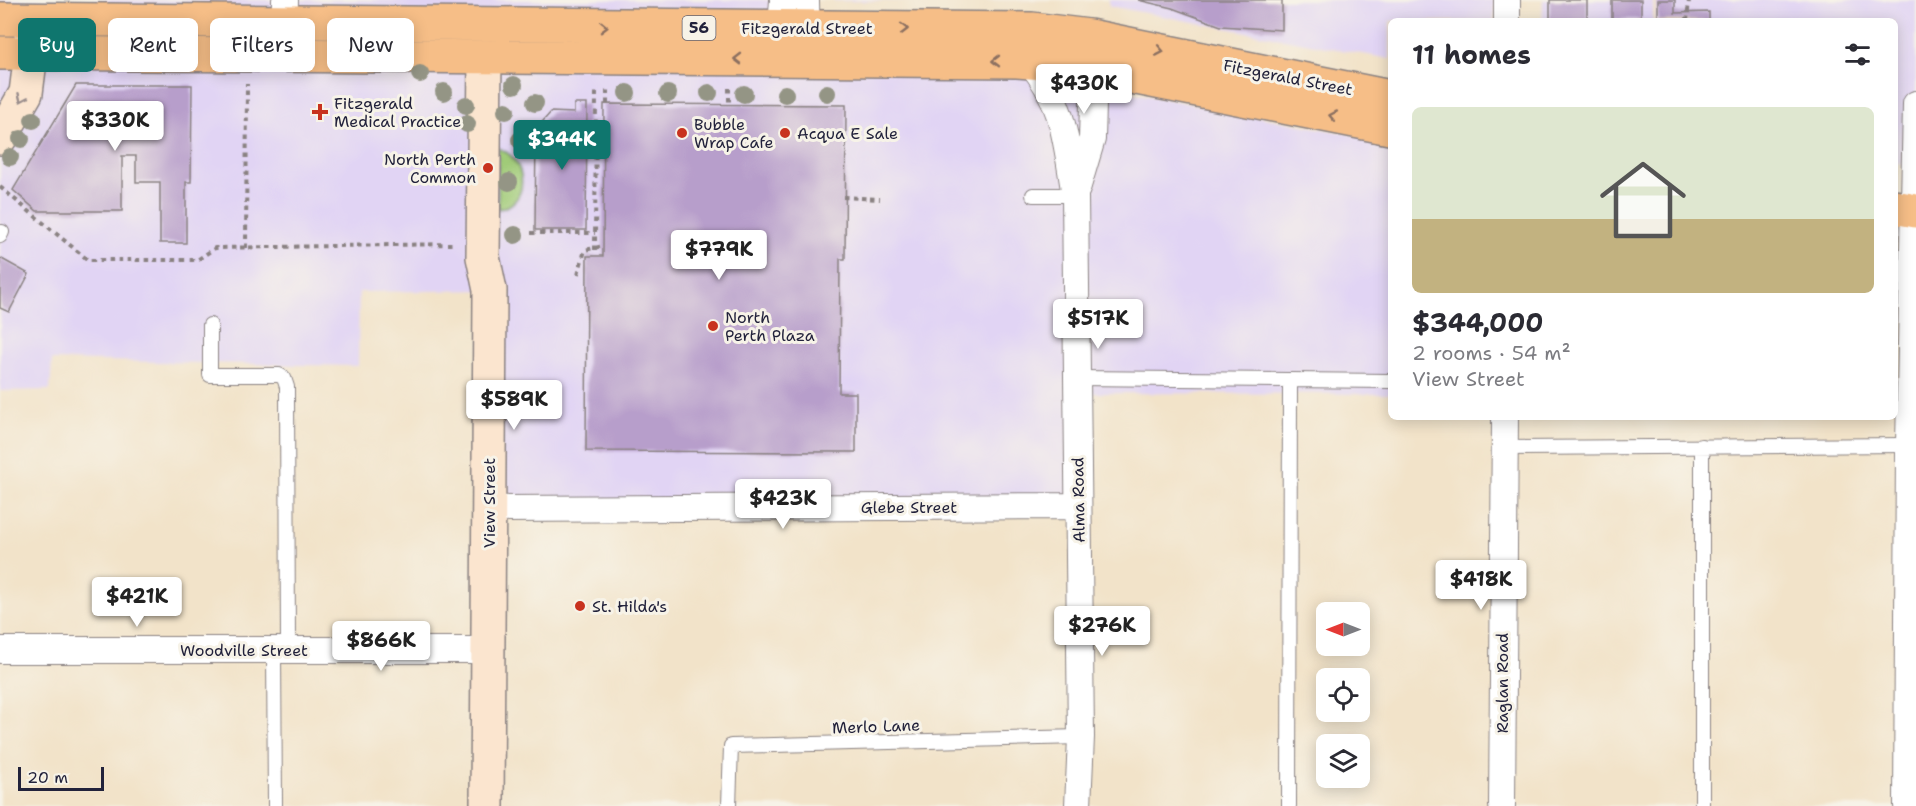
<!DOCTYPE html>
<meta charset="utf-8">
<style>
:root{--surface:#fff;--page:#f7f7f7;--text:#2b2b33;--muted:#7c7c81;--line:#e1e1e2;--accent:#0f766e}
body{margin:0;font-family:"Shantell Sans",sans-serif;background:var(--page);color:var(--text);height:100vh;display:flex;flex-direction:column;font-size:22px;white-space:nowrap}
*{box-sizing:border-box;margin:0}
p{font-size:20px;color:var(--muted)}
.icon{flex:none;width:33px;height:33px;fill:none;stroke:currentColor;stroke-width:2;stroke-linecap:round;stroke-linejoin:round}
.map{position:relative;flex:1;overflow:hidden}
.details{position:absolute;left:1388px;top:18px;width:510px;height:402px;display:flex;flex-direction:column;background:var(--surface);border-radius:9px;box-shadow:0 3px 15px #0003}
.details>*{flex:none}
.hud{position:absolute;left:18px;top:18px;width:570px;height:54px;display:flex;gap:12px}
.needle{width:39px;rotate:270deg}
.fabs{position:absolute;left:1316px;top:602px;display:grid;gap:12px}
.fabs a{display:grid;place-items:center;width:54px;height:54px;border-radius:9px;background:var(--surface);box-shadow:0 3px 15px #0003;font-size:30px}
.scale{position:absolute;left:18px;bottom:15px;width:86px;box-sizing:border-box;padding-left:6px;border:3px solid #22223b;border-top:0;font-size:16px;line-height:21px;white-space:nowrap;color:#22223b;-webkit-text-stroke:4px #f7f3e8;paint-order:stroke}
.price{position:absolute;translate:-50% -51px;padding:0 14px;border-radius:6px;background:#fff;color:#222;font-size:20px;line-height:39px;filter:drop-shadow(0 2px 3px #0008)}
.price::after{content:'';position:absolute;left:50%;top:36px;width:18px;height:14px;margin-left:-9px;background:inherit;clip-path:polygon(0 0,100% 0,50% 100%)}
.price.on{background:var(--accent);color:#fff}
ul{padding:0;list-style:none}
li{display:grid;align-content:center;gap:12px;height:318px;padding:0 24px}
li+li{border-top:2px solid var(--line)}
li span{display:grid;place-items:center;height:186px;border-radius:9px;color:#555}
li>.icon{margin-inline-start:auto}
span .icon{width:108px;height:108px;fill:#fffc;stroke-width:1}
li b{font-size:26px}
h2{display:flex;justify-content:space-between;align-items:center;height:72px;padding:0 24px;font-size:26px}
.tag{padding:0 21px;border-radius:9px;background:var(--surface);box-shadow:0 3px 15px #0003;font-size:21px;line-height:54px}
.tag.on{background:var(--accent);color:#fff}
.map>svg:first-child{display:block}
.built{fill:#e1d4f4}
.green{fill:#a0cb78;stroke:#61765a;stroke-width:1.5}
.building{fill:#b79ecb}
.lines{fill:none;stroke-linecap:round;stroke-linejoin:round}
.lane-casing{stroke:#8a8282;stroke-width:16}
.street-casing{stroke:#8a8282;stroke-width:28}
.secondary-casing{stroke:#8a8282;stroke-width:36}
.primary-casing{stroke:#8a8282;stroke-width:36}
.path{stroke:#8a8282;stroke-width:4;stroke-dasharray:4.5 4.5;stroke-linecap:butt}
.lane{stroke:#fff;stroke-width:14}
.street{stroke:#fff;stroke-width:26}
.secondary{stroke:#fbe5cf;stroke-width:33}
.primary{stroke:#f6be87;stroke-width:33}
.tree{fill:#949585}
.oneway{stroke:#8c7061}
.oneway2{stroke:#998d8c}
.poi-dot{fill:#c8321e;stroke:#f7f3e8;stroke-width:2}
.labels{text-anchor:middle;stroke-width:6;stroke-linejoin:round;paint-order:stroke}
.shield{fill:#f7f3e8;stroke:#62616f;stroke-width:1.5}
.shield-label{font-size:15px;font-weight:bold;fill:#22223b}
.street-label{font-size:16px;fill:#22223b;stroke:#f7f3e8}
.poi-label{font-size:16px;fill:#22223b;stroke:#f7f3e8;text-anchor:start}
</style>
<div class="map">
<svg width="1916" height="806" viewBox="0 0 1916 806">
<rect width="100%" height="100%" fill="#f7f3e8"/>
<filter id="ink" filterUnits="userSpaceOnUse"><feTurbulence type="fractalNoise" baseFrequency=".0167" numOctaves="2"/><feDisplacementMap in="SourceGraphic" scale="12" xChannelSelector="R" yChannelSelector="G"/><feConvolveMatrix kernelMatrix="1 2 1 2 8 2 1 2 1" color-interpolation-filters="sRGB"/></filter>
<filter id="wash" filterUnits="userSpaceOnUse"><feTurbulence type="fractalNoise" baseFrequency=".008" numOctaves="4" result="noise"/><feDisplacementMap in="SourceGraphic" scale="24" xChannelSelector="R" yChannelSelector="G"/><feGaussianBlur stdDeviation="1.35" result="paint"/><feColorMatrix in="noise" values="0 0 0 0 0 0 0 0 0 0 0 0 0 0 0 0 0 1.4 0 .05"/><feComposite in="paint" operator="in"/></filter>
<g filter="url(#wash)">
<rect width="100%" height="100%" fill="#f2e3c9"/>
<path class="built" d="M0 0H783V26L1390 142V394L1087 393 1081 509H488L489 290 359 292 358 366 52 360 50 390 0 391Z
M834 0H1058L834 1Z
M1109 0H1494V21H1390V59L1109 6Z
M1543 0H1653V21H1542Z
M1657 0H1916V167L1895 163 1894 21H1656Z"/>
<path class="green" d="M498 148C527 157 532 205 498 209Z"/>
<g id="blocks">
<path class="building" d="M1138 0H1282V30L1221 26 1172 8Z
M1550 0H1587V21H1550Z
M1612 0H1641V19H1612Z
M1658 0H1675V13L1709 12V21H1658Z
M76 85H192L191 182H186V243H160V182H136V156H122V211H37L13 190Z
M574 104H587L586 230H535L536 129 551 112 574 113Z
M604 104 846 105 845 259H840L839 393H856V452L586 451 587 256H603Z
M0 258 29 274 9 312 0 308Z"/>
</g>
</g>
<g filter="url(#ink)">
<use href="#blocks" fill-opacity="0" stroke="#8a8282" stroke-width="1.5"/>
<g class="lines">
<defs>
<path id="lane" d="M1033 195H1075
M0 236 2 232
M210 325V375H279L284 378 287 387 288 650
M1076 378 1390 381
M1702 446V806
M1504 448 1909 445
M274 650 275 806
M729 806 731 746 1081 737
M1289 806 1290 381"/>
<path id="street" d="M806 0 807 45
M1507 21V0
M284 40 285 0
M780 44 783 0
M1030 62C1065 103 1066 144 1075 195L1081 737 1078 806
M1077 189 1092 139 1094 69 1091 51
M488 509 1078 506
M0 650H488
M1502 806 1505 417
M1907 806 1909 445 1916 104"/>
<path id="secondary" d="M485 57 483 257 490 290 487 806
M0 138 26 93 31 53V24"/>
<path id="primary" d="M0 19 1032 29 1089 36 1390 97
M0 53 1017 61 1071 65 1390 128
M1894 207 1916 211"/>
</defs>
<use href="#lane" class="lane-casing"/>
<use href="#street" class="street-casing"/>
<use href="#secondary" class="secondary-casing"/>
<use href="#primary" class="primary-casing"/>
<path class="path" d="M1687 21 1689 0
M729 88V105
M607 104V87
M0 187 88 260H197L215 248 452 244
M843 197 880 199
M531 233H595
M246 248 247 84
M595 250 596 89
M578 274 585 250 603 246"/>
<use href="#lane" class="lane"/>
<use href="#street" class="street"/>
<use href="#secondary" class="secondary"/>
<use href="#primary" class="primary"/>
</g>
<g class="tree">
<circle cx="420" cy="74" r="9"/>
<circle cx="514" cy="85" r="9"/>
<circle cx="444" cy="92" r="9"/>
<circle cx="627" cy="93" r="9"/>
<circle cx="709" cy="93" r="9"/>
<circle cx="827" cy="93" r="9"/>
<circle cx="668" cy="94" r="9"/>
<circle cx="744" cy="94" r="9"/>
<circle cx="785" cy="94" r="9"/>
<circle cx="535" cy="103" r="9"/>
<circle cx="466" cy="105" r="9"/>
<circle cx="506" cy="111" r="9"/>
<circle cx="33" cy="120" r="9"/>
<circle cx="467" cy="124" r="9"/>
<circle cx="21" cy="139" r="9"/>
<circle cx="520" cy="140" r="9"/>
<circle cx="10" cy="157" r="9"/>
<circle cx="509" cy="182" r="9"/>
<circle cx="515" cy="235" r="9"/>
</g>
<defs><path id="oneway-chevron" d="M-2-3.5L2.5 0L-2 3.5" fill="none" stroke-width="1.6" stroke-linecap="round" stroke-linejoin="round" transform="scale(1.5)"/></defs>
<g class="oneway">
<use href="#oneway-chevron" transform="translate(604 27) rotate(1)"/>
<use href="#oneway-chevron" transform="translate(904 29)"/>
<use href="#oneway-chevron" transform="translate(1160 51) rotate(11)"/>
<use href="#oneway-chevron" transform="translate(738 59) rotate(-180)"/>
<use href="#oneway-chevron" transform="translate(996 61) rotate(180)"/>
<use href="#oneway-chevron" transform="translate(1333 116) rotate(-169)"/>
</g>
<use class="oneway2" href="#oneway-chevron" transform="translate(22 98) rotate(114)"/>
</g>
<g class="poi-dot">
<path d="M317 103h6v6h6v6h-6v6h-6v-6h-6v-6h6z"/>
<circle cx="682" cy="133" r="6"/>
<circle cx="785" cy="133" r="6"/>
<circle cx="488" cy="168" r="6"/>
<circle cx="713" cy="326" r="6"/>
<circle cx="580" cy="606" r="6"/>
</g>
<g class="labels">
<rect class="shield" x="682.5" y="16" width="33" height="24" rx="4.5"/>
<g class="shield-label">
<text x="699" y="33">56</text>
</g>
<g class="street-label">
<text x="807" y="34">Fitzgerald Street</text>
<text transform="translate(1288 77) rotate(11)" y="6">Fitzgerald Street</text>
<text transform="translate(1078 500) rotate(-91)" y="6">Alma Road</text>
<text transform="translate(489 503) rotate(-90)" y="6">View Street</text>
<text x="909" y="513">Glebe Street</text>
<text x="244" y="656">Woodville Street</text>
<text transform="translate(1502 683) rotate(-90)" y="6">Raglan Road</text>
<text transform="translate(876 726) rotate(-2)" y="6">Merlo Lane</text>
</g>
<g class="poi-label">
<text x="334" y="109">Fitzgerald<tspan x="334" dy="18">Medical Practice</tspan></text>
<text x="694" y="130">Bubble<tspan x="694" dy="18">Wrap Cafe</tspan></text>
<text x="797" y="139">Acqua E Sale</text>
<text x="476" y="165" text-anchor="end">North Perth<tspan x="476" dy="18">Common</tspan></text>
<text x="725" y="323">North<tspan x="725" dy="18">Perth Plaza</tspan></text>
<text x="592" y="612">St. Hilda's</text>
</g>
</g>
</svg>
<div class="fabs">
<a><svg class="needle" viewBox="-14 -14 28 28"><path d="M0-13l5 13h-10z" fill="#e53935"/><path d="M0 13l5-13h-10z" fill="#7c7c81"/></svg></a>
<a><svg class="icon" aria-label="locate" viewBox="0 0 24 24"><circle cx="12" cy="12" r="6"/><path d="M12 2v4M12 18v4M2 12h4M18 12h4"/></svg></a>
<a><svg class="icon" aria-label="layers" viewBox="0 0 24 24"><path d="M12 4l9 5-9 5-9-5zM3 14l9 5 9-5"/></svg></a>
</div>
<div class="scale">20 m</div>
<b class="price" style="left:1084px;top:115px">$430K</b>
<b class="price" style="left:115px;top:152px">$330K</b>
<b class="price on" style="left:562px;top:171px">$344K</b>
<b class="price" style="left:719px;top:281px">$779K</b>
<b class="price" style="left:1098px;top:350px">$517K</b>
<b class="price" style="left:514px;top:431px">$589K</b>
<b class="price" style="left:783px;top:530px">$423K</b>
<b class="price" style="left:1481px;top:611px">$418K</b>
<b class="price" style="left:137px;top:628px">$421K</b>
<b class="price" style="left:1102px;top:657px">$276K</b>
<b class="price" style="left:381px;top:672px">$866K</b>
<div class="hud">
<a class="tag on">Buy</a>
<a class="tag">Rent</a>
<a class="tag">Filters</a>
<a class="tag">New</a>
</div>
<section class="details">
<h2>11 homes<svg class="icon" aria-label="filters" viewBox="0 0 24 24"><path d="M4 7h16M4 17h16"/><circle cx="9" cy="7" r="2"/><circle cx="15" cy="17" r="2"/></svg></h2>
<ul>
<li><span style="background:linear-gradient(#dfe7d0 60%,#c2b280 0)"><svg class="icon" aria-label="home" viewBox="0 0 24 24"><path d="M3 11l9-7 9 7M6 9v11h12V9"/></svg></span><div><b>$344,000</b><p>2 rooms · 54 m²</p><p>View Street</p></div></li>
</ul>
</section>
</div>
